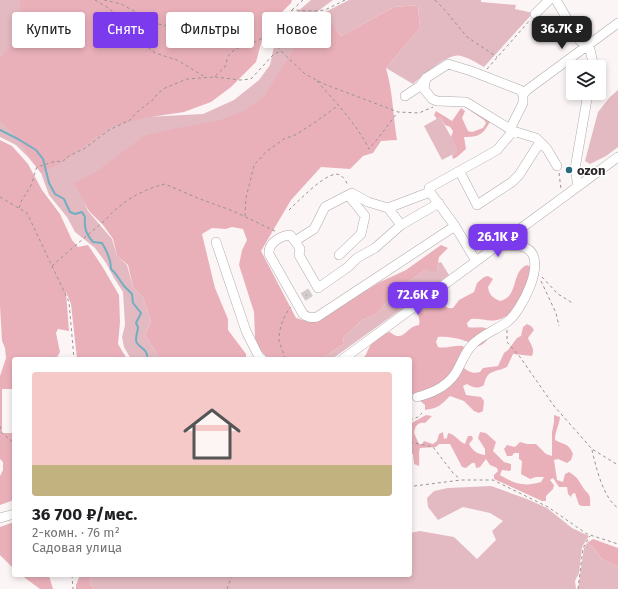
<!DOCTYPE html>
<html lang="ru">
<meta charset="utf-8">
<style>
:root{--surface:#fff;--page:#f2f2f2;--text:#202124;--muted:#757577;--accent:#7c3aed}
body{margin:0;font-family:"Fira Sans",sans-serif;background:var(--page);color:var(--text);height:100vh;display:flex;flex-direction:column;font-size:15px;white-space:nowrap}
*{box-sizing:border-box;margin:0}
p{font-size:13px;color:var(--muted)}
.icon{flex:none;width:22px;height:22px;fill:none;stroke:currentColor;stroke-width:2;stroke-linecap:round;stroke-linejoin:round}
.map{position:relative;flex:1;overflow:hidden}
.side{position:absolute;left:12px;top:357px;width:400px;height:220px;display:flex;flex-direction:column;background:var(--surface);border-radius:4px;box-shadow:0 2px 6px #0003}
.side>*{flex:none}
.top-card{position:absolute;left:12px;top:12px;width:400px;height:36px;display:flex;gap:8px}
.buttons{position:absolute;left:566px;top:60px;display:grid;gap:8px}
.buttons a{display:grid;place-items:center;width:40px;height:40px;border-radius:4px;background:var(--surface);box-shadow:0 2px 6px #0003;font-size:20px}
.price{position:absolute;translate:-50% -34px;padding:0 9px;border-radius:8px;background:var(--accent);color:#fff;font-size:13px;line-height:26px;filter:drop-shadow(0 1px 2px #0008)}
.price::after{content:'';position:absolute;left:50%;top:24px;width:12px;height:9px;margin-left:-6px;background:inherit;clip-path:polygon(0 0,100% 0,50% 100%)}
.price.selected{background:#222;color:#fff}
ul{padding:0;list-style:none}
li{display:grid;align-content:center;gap:8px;height:212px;padding:0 20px}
li span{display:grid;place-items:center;height:124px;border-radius:4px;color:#555}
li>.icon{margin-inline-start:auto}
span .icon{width:72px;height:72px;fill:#fffc;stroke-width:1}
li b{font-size:17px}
.pill{padding:0 14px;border-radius:4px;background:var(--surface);box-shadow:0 2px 6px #0003;font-size:14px;line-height:36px}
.pill.selected{background:var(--accent);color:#fff}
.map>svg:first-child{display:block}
.green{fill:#e3bac1}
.forest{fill:#eab0ba}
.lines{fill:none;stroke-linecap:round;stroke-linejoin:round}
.stream{stroke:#71aec3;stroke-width:2}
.minor-tunnel{stroke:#d2cccd;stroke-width:9;stroke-dasharray:9 4.5;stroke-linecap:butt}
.minor-casing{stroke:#afa8a9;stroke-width:10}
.path{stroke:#989394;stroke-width:1;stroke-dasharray:3 3;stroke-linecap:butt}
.minor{stroke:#fff;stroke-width:9}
.poi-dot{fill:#28697d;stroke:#fff;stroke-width:1.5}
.labels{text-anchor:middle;stroke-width:3;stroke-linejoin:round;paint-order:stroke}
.poi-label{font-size:13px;font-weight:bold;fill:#2a2727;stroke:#fff;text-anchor:start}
</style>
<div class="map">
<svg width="618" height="589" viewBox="0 0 618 589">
<rect width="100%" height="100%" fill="#fcf5f6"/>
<path class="green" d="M0,0H42L127,118L203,114L234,100L259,80L270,65L277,32L285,22L311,0H333L303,22L294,37L297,80L289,100L84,201L88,211L112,239L117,256L127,265L133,287L143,297L151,322L145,335L160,359H131L124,347L122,337L125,325L123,292L114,278L106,263L95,248L75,232L67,217L49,195L41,173L28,157L16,145L0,137Z
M349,0H481V2L516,5L515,9L533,13L484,67C477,63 469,58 461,56C448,52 423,76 413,84L386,68L420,28L418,5L394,7L341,36L325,12Z
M618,90V147L606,156L590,164L585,161L598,112L610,97Z
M440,117L459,151L442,160L424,126Z
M441,262L449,275L332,359H321L344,344L343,338L362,320L377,314L391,296L408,282L427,269L437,271L438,263Z
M491,486L527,499L547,508L572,528L589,536L582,547L579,573L575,581L576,589H94L90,584L91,575H410V533L420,531L454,537L477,559L496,540L492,531L503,521L490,513L463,507L438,520L428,507L427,498L434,491L448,488Z
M587,543L592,546L602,559L618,567V589H578L584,548Z"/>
<path class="forest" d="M18,0H292L291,3L265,29L256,62L231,87L211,102L184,112L144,118L111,127L64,161L41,173L16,137L0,121V58L23,31L20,2Z
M418,5L420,28L386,68C393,92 393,116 397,140L381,141L373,153L363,156L350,169L321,167L291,200L261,251L296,318L309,322L316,321L380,282L406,270L441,245L448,248L439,257L437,271L431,272L427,269L408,282L391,296L377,314L362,320L343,338L344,344L321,359H269L260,350L255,338L254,312L239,265L242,250L247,240L243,229L232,227L226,229L212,228L202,234L215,288L228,319V330L246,354V359H160L145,335L151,322L143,297L133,287L128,265L117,256L113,239L103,225L89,211L74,183L97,171L144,136L177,128L217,121L244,111L264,97L303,33L325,12L341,36L394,7Z
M463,104L491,120C483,134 481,137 464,137L466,149L457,157L453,159L452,155L458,151L451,137L453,131L450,127L445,125L440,117L437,119L434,115L436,111L452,121L461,108L465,111L462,118L468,131L472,132L483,128L486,123L484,120L465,107Z
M0,140L12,146L28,164L42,190L60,214L72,240L78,247L88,245L102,266L119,295L120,322L118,344L127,359H77L71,304L66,292L69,331L58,329L56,333L60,352L56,359H14V389H2V433H14V447L12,446L14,449V500L0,505V476L3,470V462L0,459V376L6,358L5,348L2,341L0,306Z
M527,265L532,267C527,285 518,316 497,320C488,322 480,318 471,319L467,323L468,327C477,329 484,324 491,332C488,341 481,350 470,344C468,343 468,341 465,341C459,338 443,336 438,337L436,342L438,347C446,349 455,345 463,346L465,350L463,367C468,372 474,374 480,372L483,368L498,366L504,353L508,350L517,338L521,336L523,327L527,324L531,326L534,330L528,338C531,345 535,349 532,356L513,354L507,367C495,373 487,369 484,385C478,389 473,388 467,384L463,386L466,395L481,397L484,401L483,411L479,413L474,411L464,401L450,396C441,405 439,408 425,410V405L410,392V359H362C367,355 366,353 369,348C372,341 383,333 390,332C404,344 406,326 419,325C420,320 419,319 418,314C417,306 428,301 434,297L439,298C443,304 445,309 453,308L459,300L474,292L477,283L484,277L488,276L493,279L488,287C489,295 493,298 500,301C519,297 511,271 527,265Z
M426,415L432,416L425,423C417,422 415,427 414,433L419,444H422L424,441L433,444L437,441L439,434L443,432L444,439L447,438L448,433C455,434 458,441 465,444L468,436H472L473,439L469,444C473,451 477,454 485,455V449L478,438L480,432L486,433L496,442L493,451L504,462L511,464V469L510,471L502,470L500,475C515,484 524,487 541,482L544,477H536L530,479L521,474L522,461L519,459V453H514L512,456H507L504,449L507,445L515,447L520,442L527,444H536L546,454L552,456V432L554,422V415L560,417C559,426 555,431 555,440C564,445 569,443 573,454L571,460L567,463L558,459L554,460L557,480L563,482L565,474L569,472C578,478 577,478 582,486C588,496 591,491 590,506H582L579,505L575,493L572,494L571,497L568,494L567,487H559L553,478L550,480L554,485L553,489L546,496V501H542L494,479V475L498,471L497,468L490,465L486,459L480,467L476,468L475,463H472L466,468L462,467L450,444H439L436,447L420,448C418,455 420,459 419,466L414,464L413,454H410V424Z
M14,522V569L0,555V527Z
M593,539L618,548V567L602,559L592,546L587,543Z
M21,575H50L49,576L53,589H40Z
M80,575H91L90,584L94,589H76V585Z"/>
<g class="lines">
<path class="stream" d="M0,130L18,139L36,150L43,159L49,183L55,194L64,199L70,212L75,214L82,212L85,217C84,228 86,234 93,242L102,243C107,251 111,261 111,269L115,273L124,286L132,294L133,303L141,313L136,323L138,327C138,332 134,339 137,343C142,350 146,347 148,359"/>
<path class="minor-tunnel" d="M303,297L311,292"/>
<g class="minor-casing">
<path id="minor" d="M556,0L580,41L589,45L593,63L592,67
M535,14L549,0
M523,95L527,90L618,23
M405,96L420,86L426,78
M510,129L523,103V95L520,90L471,71L448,64L426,78L424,89L432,99L437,101L466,102L510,129L513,131
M460,172L477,205L512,182L519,175L540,142
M578,186L575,169L588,93
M388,208L430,192
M401,225L388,208L368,202L352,193L325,207L314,229L295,241L300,249L299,255L318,288L348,267L357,258L375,248L401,225L439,203
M295,241L290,235C280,236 268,243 269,254L303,314C308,318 311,318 317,317L455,226
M216,242L246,331L259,357L262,359
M339,255L361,234L365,216L349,196
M476,261L455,226L430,192L429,188L497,150L513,131L536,138L547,149L557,166
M343,359L618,157
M417,397C433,393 450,385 458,369C462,361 466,351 472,345C481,335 496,330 507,322C521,312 549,259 526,248C518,243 508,248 500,245
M0,518L14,514"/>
</g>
<path class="path" d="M95,0L110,9L129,32L155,53L177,60L205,77
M104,0L121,4L158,24L187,29L217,42L240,47
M345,0L325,10L314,11L292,10L273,30L271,38L281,51L305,74L324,84L398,112L419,113L433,107
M435,0L444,9L467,37L497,57
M292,10L303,0
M487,69L530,20
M215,77L240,80L251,79L273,55L280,51
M317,81C336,103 356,123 369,149L379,137L397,113
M559,173L561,189
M0,197L27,213L52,266L69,302L74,359
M19,208C22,197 26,195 31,185C34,179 34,173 37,167L56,161L62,162L69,156L85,148L109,130L130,120L137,112L154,99L157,94L165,88L187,79L214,77L225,67L228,56L235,49L248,45L261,39L273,30
M289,210L294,205C302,198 329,169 340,175C344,177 346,182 348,185
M245,216L246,198L254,165L266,152L284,139L295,135L311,125L339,105
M52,266C69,251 86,236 103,222C107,219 110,214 114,211C128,198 147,188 165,184L200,199L233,211L275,231
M542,277L558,294L574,304
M541,281L556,313L559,326
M306,295H307
M507,330V342L520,357L554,406L592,449L618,465
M285,359C284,353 280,346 279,340C279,329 283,316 291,307
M410,420L418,417L422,413
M0,426L1,432L14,443
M410,442L433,447L453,473L460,479
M592,450C596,467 603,498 618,508
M414,486L461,480H493L548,507L587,534L618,544
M72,575L73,589
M227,589L232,575
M578,589L583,548L590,536"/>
<use href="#minor" class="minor"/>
</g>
<circle class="poi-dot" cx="569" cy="170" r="4"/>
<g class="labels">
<g class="poi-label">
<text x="577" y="175">ozon</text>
</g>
</g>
</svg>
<div class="buttons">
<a><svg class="icon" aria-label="layers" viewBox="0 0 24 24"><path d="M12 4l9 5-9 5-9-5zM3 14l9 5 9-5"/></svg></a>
</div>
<b class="price selected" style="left:562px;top:50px">36.7K ₽</b>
<b class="price" style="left:498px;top:258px">26.1K ₽</b>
<b class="price" style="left:418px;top:316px">72.6K ₽</b>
<div class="top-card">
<a class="pill">Купить</a>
<a class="pill selected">Снять</a>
<a class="pill">Фильтры</a>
<a class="pill">Новое</a>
</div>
<section class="side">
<ul>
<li><span style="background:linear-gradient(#f6c9c9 75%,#c2b280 0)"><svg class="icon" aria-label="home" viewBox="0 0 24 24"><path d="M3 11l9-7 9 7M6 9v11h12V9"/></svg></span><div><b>36 700 ₽/мес.</b><p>2-комн. · 76 m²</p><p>Садовая улица</p></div></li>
</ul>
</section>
</div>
